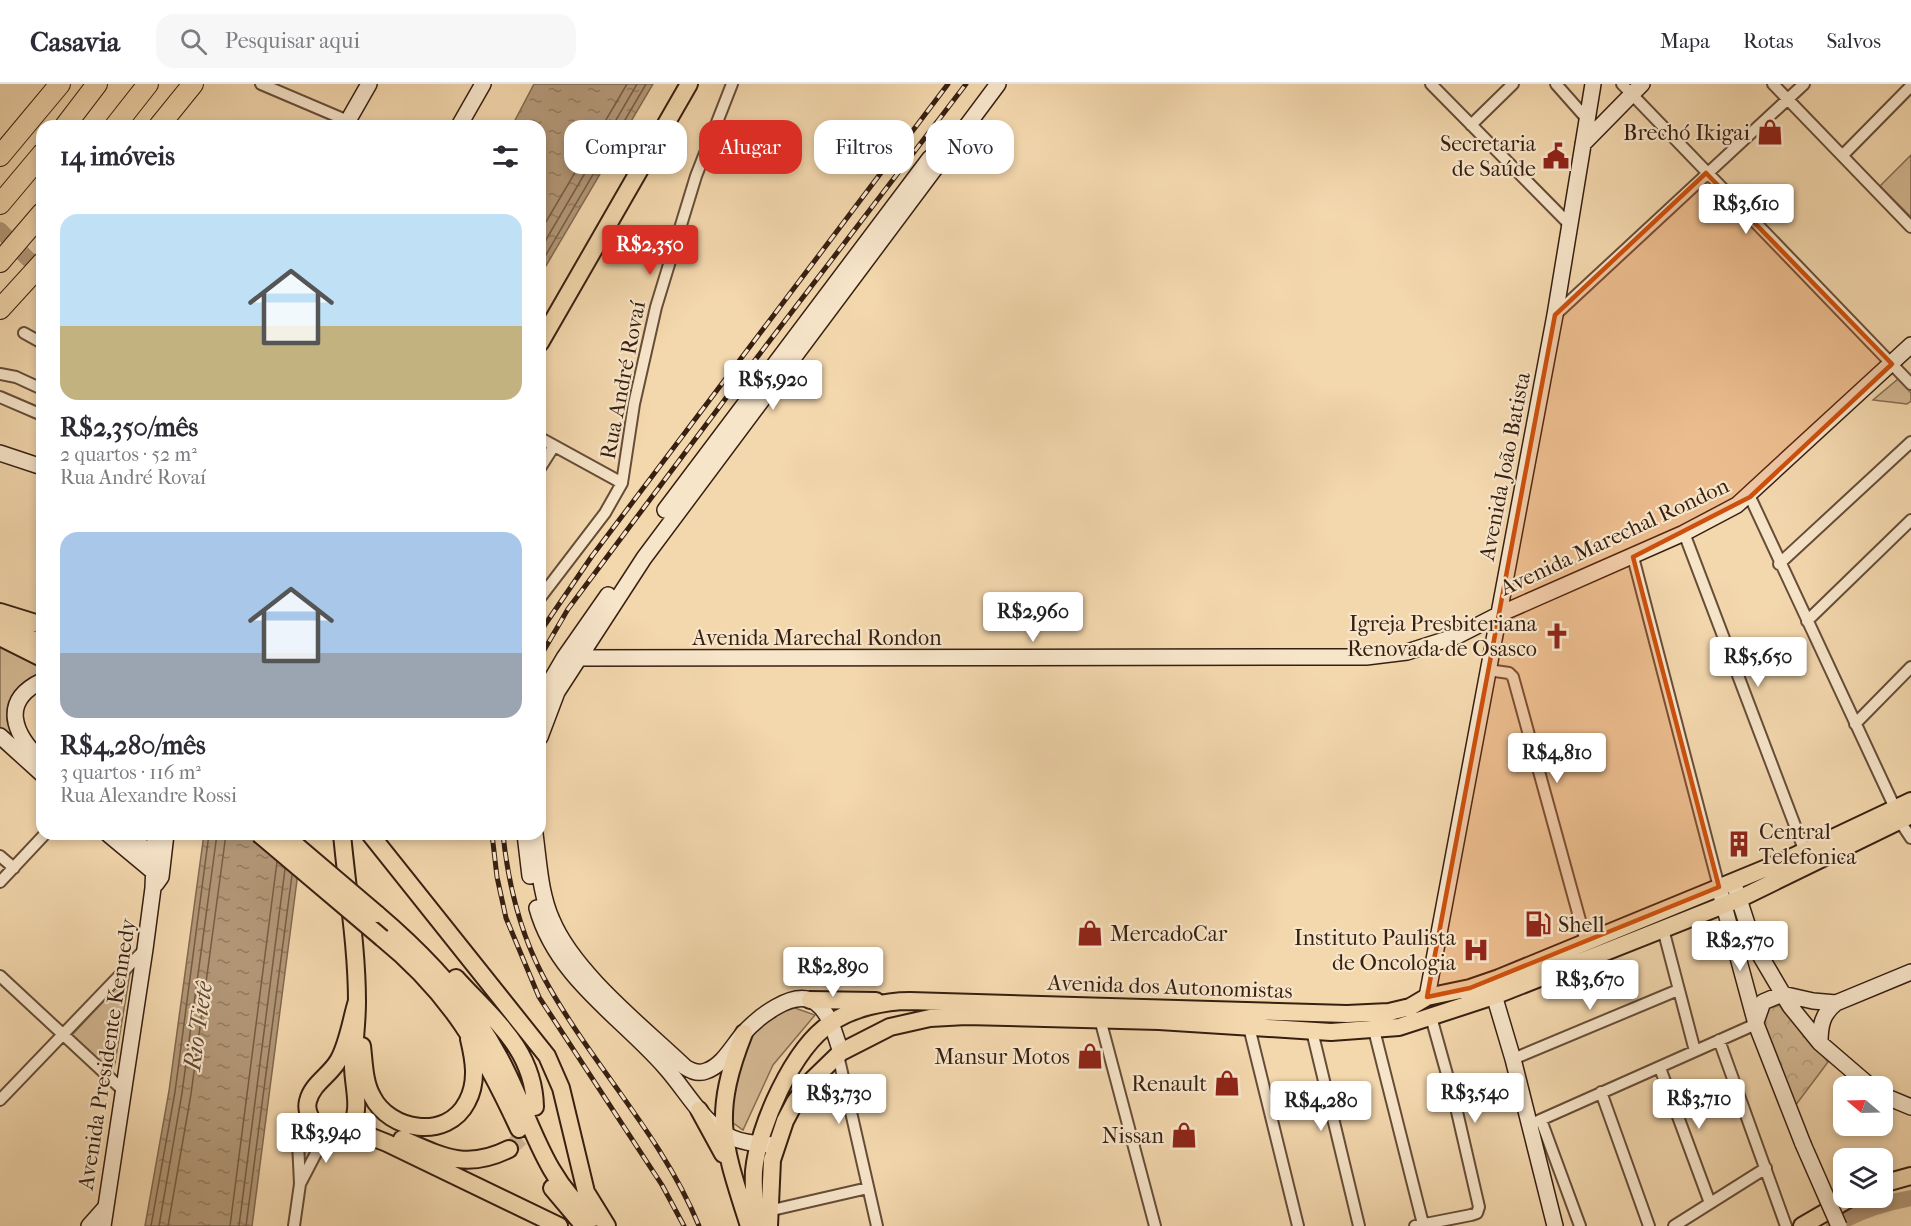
<!DOCTYPE html>
<html lang="pt">
<meta charset="utf-8">
<style>
:root{--surface:#fff;--page:#f7f7f7;--text:#2b2b33;--muted:#7c7c81;--line:#e1e1e2;--accent:#d93025}
body{margin:0;font-family:"IM FELL French Canon",serif;background:var(--page);color:var(--text);height:100vh;display:flex;flex-direction:column;font-size:22px;white-space:nowrap}
*{box-sizing:border-box;margin:0}
p{font-size:20px;color:var(--muted)}
.icon{flex:none;width:33px;height:33px;fill:none;stroke:currentColor;stroke-width:2;stroke-linecap:round;stroke-linejoin:round}
.map{position:relative;flex:1;overflow:hidden}
.details{position:absolute;left:36px;top:36px;width:510px;height:720px;display:flex;flex-direction:column;background:var(--surface);border-radius:18px;box-shadow:0 3px 9px #0003}
.details>*{flex:none}
.guide{position:absolute;left:564px;top:36px;width:570px;height:54px;display:flex;gap:12px}
.needle{width:39px;rotate:289deg}
.controls{position:absolute;left:1833px;top:992px;display:grid;gap:12px}
.controls a{display:grid;place-items:center;width:60px;height:60px;border-radius:12px;background:var(--surface);box-shadow:0 3px 9px #0003;font-size:30px}
.price{position:absolute;translate:-50% -51px;padding:0 14px;border-radius:6px;background:#fff;color:#222;font-size:20px;line-height:39px;filter:drop-shadow(0 2px 3px #0008)}
.price::after{content:'';position:absolute;left:50%;top:36px;width:18px;height:14px;margin-left:-9px;background:inherit;clip-path:polygon(0 0,100% 0,50% 100%)}
.price.active{background:var(--accent);color:#fff}
ul{padding:0;list-style:none}
li{display:grid;align-content:center;gap:12px;height:318px;padding:0 24px}
li span{display:grid;place-items:center;height:186px;border-radius:18px;color:#555}
li>.icon{margin-inline-start:auto}
span .icon{width:108px;height:108px;fill:#fffc;stroke-width:1}
li b{font-size:26px}
h2{display:flex;justify-content:space-between;align-items:center;height:72px;padding:0 24px;font-size:26px}
.tag{padding:0 21px;border-radius:18px;background:var(--surface);box-shadow:0 3px 9px #0003;font-size:21px;line-height:54px}
.tag.active{background:var(--accent);color:#fff}
header{display:flex;align-items:center;gap:36px;box-sizing:border-box;height:84px;padding:0 30px;background:var(--surface);border-bottom:2px solid var(--line)}
header strong{font-size:28px}
nav{display:flex;gap:33px;margin-inline-start:auto;font-size:21px}
.search{width:420px;height:54px;background:var(--page);display:flex;align-items:center;gap:15px;box-sizing:border-box;padding:0 21px;border-radius:18px;color:var(--muted);font-size:22px}
.map>svg:first-child{display:block}
.green{fill:#d3b892;stroke:#856c52;stroke-width:1.5}
.forest{fill:url(#forest-crowns);stroke:#856c52;stroke-width:1.5}
.water{fill:url(#water-ripples);stroke:#81684f;stroke-width:1.5}
.lines{fill:none;stroke-linecap:round;stroke-linejoin:round}
.shore{stroke:#755c44;stroke-width:1.5}
.river{stroke:#b39878;stroke-width:16}
.primary-tunnel{stroke:#cdb28e;stroke-width:16;stroke-dasharray:16 8;stroke-linecap:butt}
.street-casing{stroke:#664d38;stroke-width:14}
.secondary-casing{stroke:#371f11;stroke-width:18}
.primary-casing{stroke:#371f11;stroke-width:20}
.highway-casing{stroke:#371f11;stroke-width:22}
.street{stroke:#f7e5ca;stroke-width:10}
.secondary{stroke:#f7e5ca;stroke-width:15}
.primary{stroke:#f3d7ad;stroke-width:16}
.highway{stroke:#f3d7ad;stroke-width:20}
.rail-casing{stroke:#371f11;stroke-width:5}
.rail{stroke:#f7e5ca;stroke-width:3;stroke-dasharray:9;stroke-linecap:butt}
.secondary-bridge-casing{stroke:#371f11;stroke-width:18;stroke-linecap:butt}
.primary-bridge-casing{stroke:#371f11;stroke-width:20;stroke-linecap:butt}
.secondary-bridge{stroke:#f7e5ca;stroke-width:15}
.primary-bridge{stroke:#f3d7ad;stroke-width:16}
.marked{fill:#cd500d;fill-opacity:0.2;stroke:#cd500d;stroke-width:4.5;stroke-linejoin:round}
.labels{text-anchor:middle;stroke-width:4.5;stroke-linejoin:round;paint-order:stroke}
.poi-label{font-size:22px;fill:#371f11;stroke:#f7e5ca;text-anchor:end}
.street-label{font-size:22px;fill:#371f11;stroke:#f7e5ca}
.water-label{font-size:24px;font-style:italic;fill:#624935;stroke:#f7e5ca}
</style>
<header>
<strong>Casavia</strong>
<div class="search"><svg class="icon" aria-label="search" viewBox="0 0 24 24"><circle cx="10" cy="10" r="6"/><path d="M15 15l6 6"/></svg>Pesquisar aqui</div>
<nav><a>Mapa</a><a>Rotas</a><a>Salvos</a></nav>
</header>
<div class="map">
<svg width="1911" height="1142" viewBox="0 0 1911 1142">
<defs>
<pattern id="forest-crowns" width="20" height="18" patternUnits="userSpaceOnUse" patternTransform="scale(1.5)"><rect width="20" height="18" fill="#d3b892"/><path d="M2 6a3 3 0 1 1 6 0M12 15a3 3 0 1 1 6 0" fill="none" stroke="#b69e7d"/></pattern>
<pattern id="water-ripples" width="26" height="14" patternUnits="userSpaceOnUse" patternTransform="scale(1.5)"><rect width="26" height="14" fill="#b39878"/><path d="M2 4q2-2 4 0t4 0M15 11q2-2 4 0t4 0" fill="none" stroke="#927b61"/></pattern>
</defs>
<rect width="100%" height="100%" fill="#f3d7ad"/>
<filter id="stains"><feTurbulence type="fractalNoise" baseFrequency=".00333" numOctaves="4"/><feColorMatrix values="0 0 0 0 .2 0 0 0 0 .09 0 0 0 0 .02 0 0 0 .5 -.17"/></filter>
<radialGradient id="worn" r=".72"><stop offset=".6" stop-color="#630" stop-opacity="0"/><stop offset="1" stop-color="#630" stop-opacity=".3"/></radialGradient>
<path class="green" d="M1911,71V133L1880,102Z
M1898,295L1911,309V317L1907,320L1873,316Z
M0,563L42,584V589C20,596 5,613 7,637C8,643 13,649 12,654L0,644Z
M130,889L115,979L113,986L110,987L71,952Z
M795,924L815,931L773,981L743,1046L729,1036C737,986 736,939 795,924Z"/>
<path class="forest" d="M1782,920L1828,978L1795,1022L1760,938L1767,925Z"/>
<path class="water" d="M534,0H653L540,192V42H512Z
M204,750H303L252,1142H145L169,1007Z"/>
<g class="lines">
<path class="shore" d="M540,148L627,0
M540,166L637,0
M540,181L646,0
M151,1142L175,1008L209,750
M159,1142L182,1009L217,750
M168,1142L191,1010L226,750
M230,1142L277,778
M239,1142L285,785
M246,1142L292,791"/>
<path class="river" d="M0,146L28,175L42,184
M1834,1142C1858,1127 1884,1119 1911,1114"/>
<path class="primary-tunnel" d="M509,1065L521,1054L533,1032"/>
<g class="street-casing">
<path id="street" d="M261,0L348,37
M1431,0L1571,142
M1556,0L1587,35
M1622,0L1911,300
M1773,0L1911,143
M1471,41L1513,0
M1843,71L1911,2
M1555,231L1804,0
M24,249L42,259
M0,290L16,293L42,305
M0,313L42,331
M540,354L622,399
M540,384L554,362
M1750,413L1895,724
M1684,449L1805,768
M1633,473L1719,803
M1779,480L1911,358
M540,514L605,429L622,399L634,320L656,223L696,92L732,0
M1807,537L1911,436
M1488,586L1509,589L1513,593L1586,858
M1855,640L1911,583
M1899,736L1911,754
M0,772L14,784
M0,798L45,750
M1663,845L1695,967
M0,892L124,1007
M1100,935L1155,1142
M1249,943L1298,1142
M1374,946L1423,1140
M1312,947L1359,1142
M1719,956L1786,1142
M838,971L877,1142
M1513,975L1678,906
M1660,984L1710,1119
M1601,1008L1649,1142
M0,1016L145,865
M1541,1036L1580,1142
M1529,1041L1756,940
M300,1100L327,1048
M768,1127L868,1104
M294,1142L300,1100L298,1058L307,1023
M1415,1142L1471,1131L1477,1129L1479,1123L1455,1019L1431,933
M1674,1142L1766,1084"/>
</g>
<g class="secondary-casing">
<path id="secondary" d="M345,42L369,0
M459,42L483,0
M1583,60L1642,0
M0,369L42,383
M665,426L930,74
M564,574L1366,573L1407,568L1457,552L1500,530L1684,449L1737,421L1911,261
M42,597C0,617 13,650 42,677
M540,615L564,574L608,511
M0,652L42,690
M540,653L557,608L644,474L998,0
M108,750L156,790
M125,750L158,774
M525,750L530,792
M535,750C539,779 540,809 552,836C574,889 643,943 685,983C691,987 699,990 706,987C722,982 732,963 742,951C756,935 794,903 816,919C831,930 835,952 841,968
M156,800L161,793L166,750
M1719,803L1756,940L1803,1060
M1736,806L1754,861L1790,922L1820,959L1870,1002
M537,824C556,893 620,932 665,983C684,1004 698,1031 722,1048C737,1059 757,1060 775,1061
M1491,901L1513,975L1555,1142
M1782,910L1813,917L1836,919L1911,888
M1427,913L1555,231L1593,0
M1756,938L1763,918L1782,910
M1820,959C1820,942 1822,930 1836,919
M1882,1011L1911,1023
M89,1142L105,1124
M103,1142L145,865L153,804L155,750"/>
</g>
<g class="primary-casing">
<path id="primary" d="M540,259L689,0
M0,528L42,541
M0,540L42,560
M0,553L42,574
M342,750C347,805 357,862 357,918C357,939 354,960 353,982C353,1000 361,1024 352,1040C339,1063 302,1040 308,1017C312,1000 329,992 338,977C348,960 351,936 357,917
M370,750L547,972L561,1004L586,1108L607,1142
M377,830C424,870 470,918 499,973C529,1027 541,1094 593,1134
M382,854C450,909 483,967 519,1045
M456,894C492,934 534,965 535,1023
M810,916L876,917
M744,949C711,1032 723,1060 749,1142
M362,962C364,978 364,998 372,1012C389,1047 447,1057 467,1018C478,998 474,976 469,955
M699,1026L723,1070
M349,1044L387,1059L559,1142
M402,1055C443,1073 467,1086 509,1065
M1882,1100L1911,1092
M552,1104L584,1142
M756,1142C755,1124 753,1105 754,1087C758,1043 793,964 831,939C852,924 885,917 910,917L1347,930L1389,928L1410,923L1427,913L1470,904L1499,894L1786,776L1911,717
M769,1142L772,1076L785,1037L795,1018L809,999L841,968L890,943L930,934L966,932L1159,937L1331,948L1399,943L1494,912L1739,815L1911,731
M1802,1142L1852,1113"/>
</g>
<g class="highway-casing">
<path id="highway" d="M65,42L97,0
M115,42L148,0
M159,42L193,0
M0,72L60,0
M0,120L42,70
M0,178L42,129
M0,225L42,179"/>
</g>
<use href="#street" class="street"/>
<use href="#secondary" class="secondary"/>
<use href="#primary" class="primary"/>
<use href="#highway" class="highway"/>
<g class="rail-casing">
<path id="rail" d="M540,548L592,472L948,0
M540,573L568,525L723,318L966,0
M492,750L497,793L506,834L539,913L662,1101L684,1142
M503,750C508,799 521,851 544,894C591,980 662,1051 699,1142"/>
</g>
<use href="#rail" class="rail"/>
<g class="secondary-bridge-casing">
<path id="secondary-bridge" d="M1803,1060L1839,1142"/>
</g>
<g class="primary-bridge-casing">
<path id="primary-bridge" d="M259,750L382,854
M283,750L377,830"/>
</g>
<use href="#secondary-bridge" class="secondary-bridge"/>
<use href="#primary-bridge" class="primary-bridge"/>
</g>
<path class="marked" d="M1706,89L1892,280L1750,413L1633,473L1719,803L1470,904L1427,913L1555,231Z"/>
<defs>
<g id="shop-bare" transform="scale(2.07)"><path d="M-5-2.5h2.3a2.7 3.5 0 0 1 5.4 0H5L5.5 6h-11ZM-1.5-2.5h3a1.5 2.3 0 0 0-3 0Z" fill="#8f2418" stroke="#f7e5ca" stroke-width="2.5" paint-order="stroke"/></g>
<g id="civic-bare" transform="scale(2.07)"><path d="M-.6-6.5H3V-4.5H.6V-3L4-1V1h2V6H-6V1h2V-1L-.6-3ZM-1.2 2.5V6h2.4V2.5Z" fill="#8f2418" stroke="#f7e5ca" stroke-width="2.5" paint-order="stroke"/></g>
<g id="church-bare" transform="scale(2.07)"><path d="M-1.2-6h2.4v3.5h3.3v2.4h-3.3V6h-2.4V-.1h-3.3v-2.4h3.3Z" fill="#8f2418" stroke="#f7e5ca" stroke-width="2.5" paint-order="stroke"/></g>
<g id="building-bare" transform="scale(2.07)"><path d="M-4-6H4V6H1V3H-1V6H-4ZM-2.5-4.3h1.7v1.8h-1.7ZM.8-4.3h1.7v1.8H.8ZM-2.5-1h1.7V.8h-1.7ZM.8-1h1.7V.8H.8Z" fill="#8f2418" stroke="#f7e5ca" stroke-width="2.5" paint-order="stroke"/></g>
<g id="fuel-bare" transform="scale(2.07)"><path d="M-5.5-6h7V0h2V4h1.3V-2.5L3-4.5l.8-.8L6-3V5H2.5V1h-1V6h-7ZM-4.2-4.7v3.2H.2V-4.7Z" fill="#8f2418" stroke="#f7e5ca" stroke-width="2.5" paint-order="stroke"/></g>
<g id="hospital-bare" transform="scale(2.07)"><path d="M-5-5h3v3.5h4V-5h3V5h-3V1.5h-4V5h-3Z" fill="#8f2418" stroke="#f7e5ca" stroke-width="2.5" paint-order="stroke"/></g>
</defs>
<g fill-rule="evenodd">
<use href="#shop-bare" x="1770" y="48"/>
<use href="#civic-bare" x="1556" y="72"/>
<use href="#church-bare" x="1557" y="552"/>
<use href="#building-bare" x="1739" y="760"/>
<use href="#fuel-bare" x="1538" y="840"/>
<use href="#shop-bare" x="1090" y="849"/>
<use href="#hospital-bare" x="1476" y="866"/>
<use href="#shop-bare" x="1090" y="972"/>
<use href="#shop-bare" x="1227" y="999"/>
<use href="#shop-bare" x="1184" y="1051"/>
</g>
<g class="labels">
<g class="poi-label">
<text x="1750" y="56">Brechó Ikigai</text>
<text x="1536" y="67">Secretaria<tspan x="1536" dy="25">de Saúde</tspan></text>
<text x="1537" y="547">Igreja Presbiteriana<tspan x="1537" dy="25">Renovada de Osasco</tspan></text>
<text x="1759" y="755" text-anchor="start">Central<tspan x="1759" dy="25">Telefonica</tspan></text>
<text x="1558" y="848" text-anchor="start">Shell</text>
<text x="1110" y="857" text-anchor="start">MercadoCar</text>
<text x="1456" y="861">Instituto Paulista<tspan x="1456" dy="25">de Oncologia</tspan></text>
<text x="1070" y="980">Mansur Motos</text>
<text x="1207" y="1007">Renault</text>
<text x="1164" y="1059">Nissan</text>
</g>
<g class="street-label">
<text transform="translate(622 296) rotate(-79)" y="8">Rua André Rovaí</text>
<text transform="translate(1504 382) rotate(-79)" y="8">Avenida João Batista</text>
<text transform="translate(1614 452) rotate(-25)" y="8">Avenida Marechal Rondon</text>
<text x="817" y="561">Avenida Marechal Rondon</text>
<text transform="translate(1170 902) rotate(2)" y="8">Avenida dos Autonomistas</text>
<text transform="translate(106 970) rotate(-81)" y="8">Avenida Presidente Kennedy</text>
</g>
<g class="water-label">
<text transform="translate(198 942) rotate(-82)" y="8">Rio Tietê</text>
</g>
</g>
<rect width="100%" height="100%" filter="url(#stains)"/>
<rect width="100%" height="100%" fill="url(#worn)"/>
</svg>
<div class="controls">
<a><svg class="needle" viewBox="-14 -14 28 28"><path d="M0-13l5 13h-10z" fill="#e53935"/><path d="M0 13l5-13h-10z" fill="#7c7c81"/></svg></a>
<a><svg class="icon" aria-label="layers" viewBox="0 0 24 24"><path d="M12 4l9 5-9 5-9-5zM3 14l9 5 9-5"/></svg></a>
</div>
<b class="price" style="left:1746px;top:151px">R$3,610</b>
<b class="price active" style="left:650px;top:192px">R$2,350</b>
<b class="price" style="left:773px;top:327px">R$5,920</b>
<b class="price" style="left:1033px;top:559px">R$2,960</b>
<b class="price" style="left:1758px;top:604px">R$5,650</b>
<b class="price" style="left:1557px;top:700px">R$4,810</b>
<b class="price" style="left:1740px;top:888px">R$2,570</b>
<b class="price" style="left:833px;top:914px">R$2,890</b>
<b class="price" style="left:1590px;top:927px">R$3,670</b>
<b class="price" style="left:1475px;top:1040px">R$3,540</b>
<b class="price" style="left:839px;top:1041px">R$3,730</b>
<b class="price" style="left:1699px;top:1046px">R$3,710</b>
<b class="price" style="left:1321px;top:1048px">R$4,280</b>
<b class="price" style="left:326px;top:1080px">R$3,940</b>
<div class="guide">
<a class="tag">Comprar</a>
<a class="tag active">Alugar</a>
<a class="tag">Filtros</a>
<a class="tag">Novo</a>
</div>
<section class="details">
<h2>14 imóveis<svg class="icon" aria-label="filters" viewBox="0 0 24 24"><path d="M4 7h16M4 17h16"/><circle cx="9" cy="7" r="2"/><circle cx="15" cy="17" r="2"/></svg></h2>
<ul>
<li><span style="background:linear-gradient(#bfe0f5 60%,#c2b280 0)"><svg class="icon" aria-label="home" viewBox="0 0 24 24"><path d="M3 11l9-7 9 7M6 9v11h12V9"/></svg></span><div><b>R$2,350/mês</b><p>2 quartos · 52 m²</p><p>Rua André Rovaí</p></div></li>
<li><span style="background:linear-gradient(#a9c7e8 65%,#9aa5b1 0)"><svg class="icon" aria-label="home" viewBox="0 0 24 24"><path d="M3 11l9-7 9 7M6 9v11h12V9"/></svg></span><div><b>R$4,280/mês</b><p>3 quartos · 116 m²</p><p>Rua Alexandre Rossi</p></div></li>
</ul>
</section>
</div>
